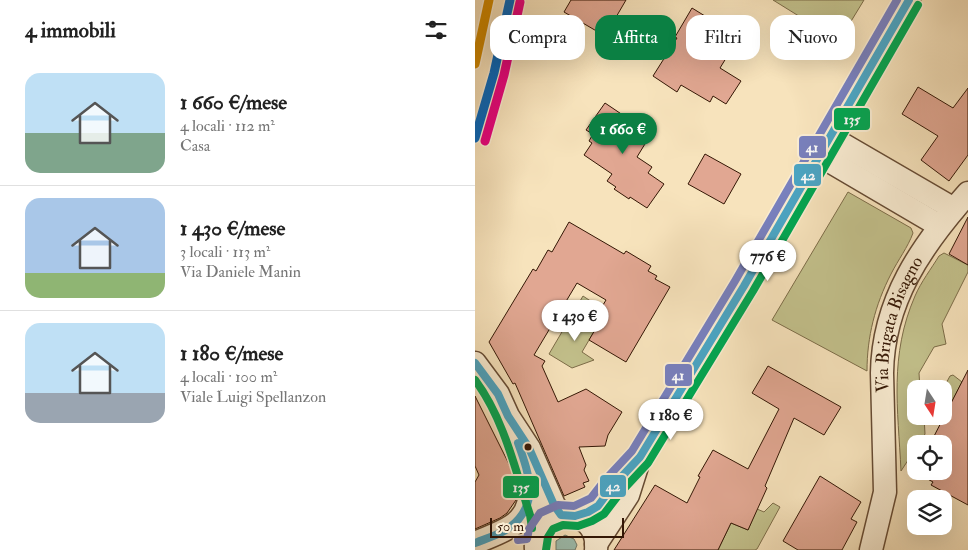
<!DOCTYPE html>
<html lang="it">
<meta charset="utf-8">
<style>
:root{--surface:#fff;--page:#f6f6f6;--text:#222;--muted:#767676;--line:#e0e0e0;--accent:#0b8043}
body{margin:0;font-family:"IM FELL Double Pica",serif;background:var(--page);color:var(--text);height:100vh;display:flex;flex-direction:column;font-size:19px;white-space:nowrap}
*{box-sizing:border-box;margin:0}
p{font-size:16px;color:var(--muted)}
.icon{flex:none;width:28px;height:28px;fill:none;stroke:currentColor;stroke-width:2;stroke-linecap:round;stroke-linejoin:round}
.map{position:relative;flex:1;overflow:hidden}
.drawer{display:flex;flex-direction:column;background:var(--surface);width:475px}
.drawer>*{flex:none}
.guide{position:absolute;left:15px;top:15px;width:402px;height:45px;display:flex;gap:10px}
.needle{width:32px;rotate:168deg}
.controls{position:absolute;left:432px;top:380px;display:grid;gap:10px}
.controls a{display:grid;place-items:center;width:45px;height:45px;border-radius:10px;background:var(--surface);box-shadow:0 5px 20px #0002;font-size:25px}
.scale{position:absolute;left:15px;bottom:12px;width:134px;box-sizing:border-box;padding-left:5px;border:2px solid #341705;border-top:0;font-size:14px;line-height:18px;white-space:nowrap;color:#341705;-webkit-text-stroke:4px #faedd3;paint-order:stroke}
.price{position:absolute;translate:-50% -42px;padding:0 11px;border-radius:18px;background:#fff;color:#222;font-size:16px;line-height:32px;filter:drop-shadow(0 1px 2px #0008)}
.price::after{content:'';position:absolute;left:50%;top:30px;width:15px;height:11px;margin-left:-8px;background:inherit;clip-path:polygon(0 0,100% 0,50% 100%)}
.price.selected{background:var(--accent);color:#fff}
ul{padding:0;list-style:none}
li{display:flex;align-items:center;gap:15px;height:125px;padding:0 25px}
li+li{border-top:1px solid var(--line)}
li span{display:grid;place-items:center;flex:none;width:140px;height:100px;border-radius:15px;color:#555}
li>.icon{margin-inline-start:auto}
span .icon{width:60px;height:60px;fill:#fffc;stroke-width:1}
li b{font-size:21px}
h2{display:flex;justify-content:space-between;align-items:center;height:60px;padding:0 25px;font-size:21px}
.tag{padding:0 18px;border-radius:15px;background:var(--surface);box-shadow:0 5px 20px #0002;font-size:18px;line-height:45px}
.tag.selected{background:var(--accent);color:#fff}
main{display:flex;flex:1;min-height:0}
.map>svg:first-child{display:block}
.green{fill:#c3c18c;stroke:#7c6c48}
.water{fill:#9dbeaf;stroke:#737b6b}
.building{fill:#e1a792;stroke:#341705}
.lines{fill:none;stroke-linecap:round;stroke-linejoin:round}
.minor-casing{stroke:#654a33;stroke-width:25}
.minor{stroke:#faedd3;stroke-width:22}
.bus-1-casing{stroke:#faedd3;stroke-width:11}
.bus-2-casing{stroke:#faedd3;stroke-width:11}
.bus-3-casing{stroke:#faedd3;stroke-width:11}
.bus-1{stroke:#4aa5c4;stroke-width:8}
.bus-2{stroke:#00a651;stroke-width:8}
.bus-3{stroke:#7880be;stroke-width:8}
.rail-1-casing{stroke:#faedd3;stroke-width:12}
.rail-2-casing{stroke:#faedd3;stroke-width:12}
.rail-3-casing{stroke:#faedd3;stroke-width:12}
.rail-1{stroke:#0065bd;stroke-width:9}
.rail-2{stroke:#e5007d;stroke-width:9}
.rail-3{stroke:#d08901;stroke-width:9}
.bus-dot{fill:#341705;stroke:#faedd3;stroke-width:2}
.labels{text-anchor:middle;stroke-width:5;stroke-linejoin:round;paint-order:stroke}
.street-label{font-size:18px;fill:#341705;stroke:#faedd3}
.line-badge{stroke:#faedd3;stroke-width:2}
.badge-label{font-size:14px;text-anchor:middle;font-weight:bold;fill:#fff}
</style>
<main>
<section class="drawer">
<h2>4 immobili<svg class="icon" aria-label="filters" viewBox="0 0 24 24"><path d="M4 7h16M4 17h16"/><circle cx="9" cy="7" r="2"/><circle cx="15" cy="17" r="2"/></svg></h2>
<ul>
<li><span style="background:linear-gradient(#bfe0f5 60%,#7fa58c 0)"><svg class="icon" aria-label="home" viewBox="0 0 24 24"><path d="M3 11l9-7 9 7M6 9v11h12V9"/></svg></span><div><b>1 660 €/mese</b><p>4 locali · 112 m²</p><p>Casa</p></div></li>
<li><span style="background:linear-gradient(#a9c7e8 75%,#8fb573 0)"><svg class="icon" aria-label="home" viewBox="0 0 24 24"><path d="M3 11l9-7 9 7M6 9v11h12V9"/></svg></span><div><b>1 430 €/mese</b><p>3 locali · 113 m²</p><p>Via Daniele Manin</p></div></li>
<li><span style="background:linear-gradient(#bfe0f5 70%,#9aa5b1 0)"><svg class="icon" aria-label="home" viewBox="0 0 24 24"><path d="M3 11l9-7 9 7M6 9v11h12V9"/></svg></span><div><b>1 180 €/mese</b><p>4 locali · 100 m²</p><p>Viale Luigi Spellanzon</p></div></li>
</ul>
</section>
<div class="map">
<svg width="493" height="550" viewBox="0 0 493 550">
<rect width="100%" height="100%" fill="#f7e3bc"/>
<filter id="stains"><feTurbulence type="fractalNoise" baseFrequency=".004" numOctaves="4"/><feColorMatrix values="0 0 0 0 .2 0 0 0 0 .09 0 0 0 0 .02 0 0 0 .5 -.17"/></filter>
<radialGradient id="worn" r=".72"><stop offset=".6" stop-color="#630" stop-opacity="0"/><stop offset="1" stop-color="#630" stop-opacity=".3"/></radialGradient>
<path class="green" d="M298,0H389L364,41Z
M373,192L436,228L438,233C433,247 423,260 416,274C400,305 392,337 392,371L297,320Z
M469,253L493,265V272L467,324L471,344L459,347L444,373L445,389H441V416H449L450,434L444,444H441V448L426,471C423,408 414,356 440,296C446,282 456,269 464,256Z
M108,296L126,308L122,315L127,318L107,352L119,360L97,368L74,354Z
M478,375L487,382L466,423L465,416H469L468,389L475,376Z
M298,503L305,507L282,549L280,550H243L256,523L273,530L282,509L289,512Z"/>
<path class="water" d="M90,535L99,539L102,545L100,550H81V541Z"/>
<path class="building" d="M96,0H151L130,36L89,12Z
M217,8L264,37L245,68L266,81L251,104L238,96L235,102L206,85L202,92L178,76L202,38L200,37Z
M443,87L478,108L493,88V155L474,181L446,160L463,136L427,114Z
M130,103L176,134L162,157L177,167L173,173L189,184L172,208L155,197L154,199L139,189L141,187L132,181L137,174L109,155L117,143L114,141L118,134L111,130Z
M230,154L266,174L249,204L213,184Z
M493,217V265L474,254Z
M94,222L149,254L151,251L176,266L173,271L182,276L180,279L195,287L151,362L114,340L127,318L122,315L131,300L102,283L59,355L70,361L67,366L83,402L111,389L147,412L133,435L130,446L104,447L111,465L109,470L114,481L108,483L110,487L89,496L40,383L38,384L14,342L58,269L61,271L73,250L77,252Z
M293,366L366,407L349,435L319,418L290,486L292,488L273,530L256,523L243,550H139L180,485L212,503L225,477L223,476L238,450L273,469L304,409L277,393Z
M493,370V505L456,485L458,482L438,471H469V444H455Z
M0,396L41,478L42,484L41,500L32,513L25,518L0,529V482L4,475L0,466Z
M345,476L386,502L376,519L382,522L367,550H323L308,541Z"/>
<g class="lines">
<g class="minor-casing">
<g id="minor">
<path d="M355,137L479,209"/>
<path d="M344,155L465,226"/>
<path d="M0,363L23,394L33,416L54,448L79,505L86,515"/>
<path d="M54,479L65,513L67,526"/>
<path d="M100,516C121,511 123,503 136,487C144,478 153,470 161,461"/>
<path d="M0,543C19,534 47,528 53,504C55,498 55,491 55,484"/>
<path d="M121,544L153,495L165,457L269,286L434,0"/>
<path d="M61,550C57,503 126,504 121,550"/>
<path id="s1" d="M396,550L410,492L407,373C408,301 446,246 493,193"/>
</g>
</g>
<use href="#minor" class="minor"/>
<g class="bus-1-casing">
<path id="bus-1" d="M0,363L23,394L33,416L54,448L79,505L86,515L100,516L113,512L123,506L137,487L165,457L269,286L434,0
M0,543C10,539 20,536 29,531C66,509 55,476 43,443"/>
</g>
<g class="bus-2-casing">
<path id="bus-2" d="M0,380C29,419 40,469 55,515L57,528
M71,550L73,537L78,529L88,525L103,526L117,521L129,514L145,493L173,463L278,291L443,5"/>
</g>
<g class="bus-3-casing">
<path id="bus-3" d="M43,540L52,539L54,529L65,513L83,505L99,506L116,498L130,480L157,451L260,281L422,0"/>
</g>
<use href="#bus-1" class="bus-1"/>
<use href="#bus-2" class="bus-2"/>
<use href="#bus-3" class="bus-3"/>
<g class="rail-1-casing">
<path id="rail-1" d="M0,138L19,73L35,0"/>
</g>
<g class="rail-2-casing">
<path id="rail-2" d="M10,141L29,75L45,2"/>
</g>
<g class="rail-3-casing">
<path id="rail-3" d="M0,64L14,0"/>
</g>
<use href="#rail-1" class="rail-1"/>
<use href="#rail-2" class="rail-2"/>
<use href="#rail-3" class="rail-3"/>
</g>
<circle class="bus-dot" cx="53" cy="447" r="4.5"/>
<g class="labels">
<g class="street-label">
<text dy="6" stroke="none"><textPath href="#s1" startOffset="230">Via Brigata Bisagno</textPath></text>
</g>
</g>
<g class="line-badge">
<rect x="358" y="107" width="38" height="24" rx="5" fill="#00a651"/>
<rect x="323" y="135" width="29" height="24" rx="5" fill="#7880be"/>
<rect x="318" y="163" width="29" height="24" rx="5" fill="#4aa5c4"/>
<rect x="189" y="363" width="29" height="24" rx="5" fill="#7880be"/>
<rect x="124" y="474" width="28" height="24" rx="5" fill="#4aa5c4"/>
<rect x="27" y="475" width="38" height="24" rx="5" fill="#00a651"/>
</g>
<g class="badge-label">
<text x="377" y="124">135</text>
<text x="337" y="152">41</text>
<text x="333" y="180">42</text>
<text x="203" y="380">41</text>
<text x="138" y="491">42</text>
<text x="46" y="492">135</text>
</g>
<rect width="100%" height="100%" filter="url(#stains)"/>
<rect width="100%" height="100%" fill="url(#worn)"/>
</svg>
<div class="controls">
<a><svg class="needle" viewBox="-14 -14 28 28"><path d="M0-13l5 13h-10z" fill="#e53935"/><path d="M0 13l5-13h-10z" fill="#767676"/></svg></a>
<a><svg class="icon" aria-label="locate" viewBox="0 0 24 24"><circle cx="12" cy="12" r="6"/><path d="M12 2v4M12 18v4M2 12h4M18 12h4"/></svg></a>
<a><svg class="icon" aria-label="layers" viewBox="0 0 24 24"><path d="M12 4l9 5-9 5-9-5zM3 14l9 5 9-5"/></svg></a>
</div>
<div class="scale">50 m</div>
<b class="price selected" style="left:148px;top:155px">1 660 €</b>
<b class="price" style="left:293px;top:282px">776 €</b>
<b class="price" style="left:100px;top:342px">1 430 €</b>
<b class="price" style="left:196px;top:441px">1 180 €</b>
<div class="guide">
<a class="tag">Compra</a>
<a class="tag selected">Affitta</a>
<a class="tag">Filtri</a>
<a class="tag">Nuovo</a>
</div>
</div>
</main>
